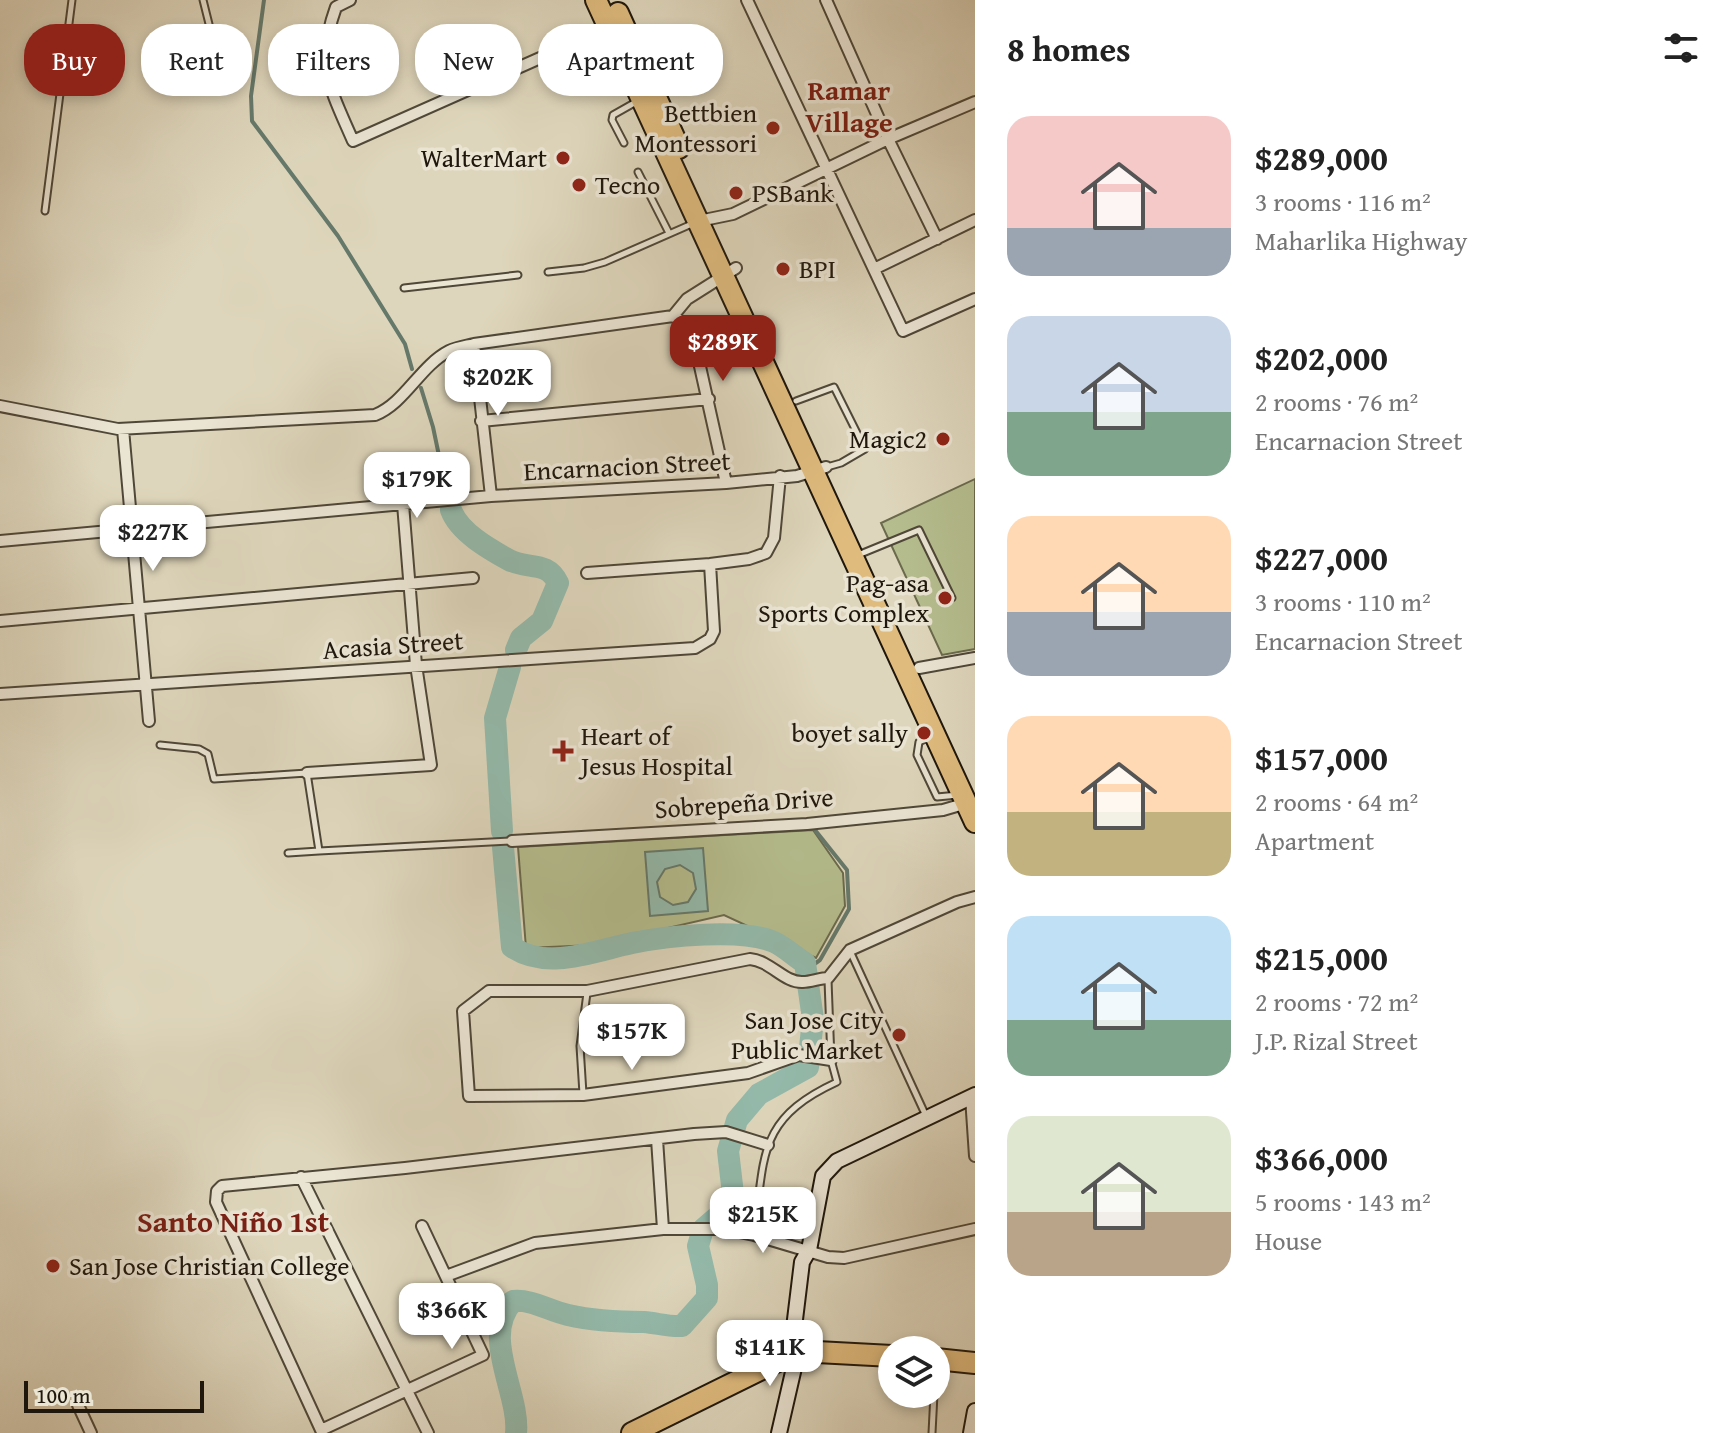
<!DOCTYPE html>
<meta charset="utf-8">
<style>
:root{--surface:#fff;--page:#f2f2f2;--text:#222;--muted:#767676;--accent:#8f2418}
body{margin:0;font-family:"Gentium Book Plus",serif;background:var(--page);color:var(--text);height:100vh;display:flex;flex-direction:column;font-size:30px;white-space:nowrap}
*{box-sizing:border-box;margin:0}
p{font-size:26px;color:var(--muted)}
.icon{flex:none;width:44px;height:44px;fill:none;stroke:currentColor;stroke-width:2;stroke-linecap:round;stroke-linejoin:round}
.map{position:relative;flex:1;overflow:hidden}
.side{display:flex;flex-direction:column;background:var(--surface);width:760px}
.side>*{flex:none}
.guide{position:absolute;left:24px;top:24px;width:760px;height:72px;display:flex;gap:16px}
.buttons{position:absolute;left:878px;top:1336px;display:grid;gap:16px}
.buttons a{display:grid;place-items:center;width:72px;height:72px;border-radius:50%;background:var(--surface);box-shadow:0 4px 12px #0003;font-size:40px}
.scale{position:absolute;left:24px;bottom:20px;width:180px;box-sizing:border-box;padding-left:8px;border:4px solid #1f170c;border-top:0;font-size:22px;line-height:28px;white-space:nowrap;color:#1f170c;-webkit-text-stroke:6px #eae4d3;paint-order:stroke}
.price{position:absolute;translate:-50% -68px;padding:0 18px;border-radius:16px;background:#fff;color:#222;font-size:26px;line-height:52px;filter:drop-shadow(0 2px 4px #0008)}
.price::after{content:'';position:absolute;left:50%;top:48px;width:24px;height:18px;margin-left:-12px;background:inherit;clip-path:polygon(0 0,100% 0,50% 100%)}
.price.active{background:var(--accent);color:#fff}
ul{padding:0;list-style:none}
li{display:flex;align-items:center;gap:24px;height:200px;padding:0 32px}
li span{display:grid;place-items:center;flex:none;width:224px;height:160px;border-radius:24px;color:#555}
li>.icon{margin-inline-start:auto}
span .icon{width:96px;height:96px;fill:#fffc;stroke-width:1}
li b{font-size:34px}
h2{display:flex;justify-content:space-between;align-items:center;height:96px;padding:0 32px;font-size:34px}
.tag{padding:0 28px;border-radius:32px;background:var(--surface);box-shadow:0 4px 12px #0003;font-size:28px;line-height:72px}
.tag.active{background:var(--accent);color:#fff}
main{display:flex;flex:1;min-height:0}
.map>svg:first-child{display:block}
.green{fill:#b5bd8e;stroke:#6a6a4d;stroke-width:2}
.water{fill:#94baab;stroke:#65796b;stroke-width:2;fill-rule:evenodd}
.lines{fill:none;stroke-linecap:round;stroke-linejoin:round}
.stream{stroke:#65796b;stroke-width:4}
.river{stroke:#94baab;stroke-width:22}
.lane-casing{stroke:#4f4738;stroke-width:9}
.street-casing{stroke:#4f4738;stroke-width:14}
.secondary-casing{stroke:#1f170c;stroke-width:18}
.highway-casing{stroke:#1f170c;stroke-width:24}
.lane{stroke:#eae4d3;stroke-width:5}
.street{stroke:#eae4d3;stroke-width:10}
.secondary{stroke:#eae4d3;stroke-width:14}
.highway{stroke:#dfbb7e;stroke-width:20}
.poi-dot{fill:#8f2418;stroke:#eae4d3;stroke-width:3}
.labels{text-anchor:middle;stroke-width:7;stroke-linejoin:round;paint-order:stroke}
.poi-label{font-size:26px;fill:#1f170c;stroke:#eae4d3;text-anchor:end}
.street-label{font-size:26px;fill:#1f170c;stroke:#eae4d3}
.neighbourhood-label{font-size:28px;font-weight:bold;fill:#7a1f14;stroke:#eae4d3}
.quarter-label{font-size:30px;font-weight:bold;fill:#7a1f14;stroke:#eae4d3}
</style>
<main>
<div class="map">
<svg width="975" height="1433" viewBox="0 0 975 1433">
<rect width="100%" height="100%" fill="#ded6bc"/>
<filter id="stains"><feTurbulence type="fractalNoise" baseFrequency=".0025" numOctaves="4"/><feColorMatrix values="0 0 0 0 .2 0 0 0 0 .09 0 0 0 0 .02 0 0 0 .5 -.17"/></filter>
<radialGradient id="worn" r=".72"><stop offset=".6" stop-color="#630" stop-opacity="0"/><stop offset="1" stop-color="#630" stop-opacity=".3"/></radialGradient>
<path class="green" d="M975,479V649L942,655L881,523Z
M813,830L843,873L845,906L816,958L724,915L594,945L526,948L518,847Z"/>
<path class="water" d="M703,848L708,911L650,916L645,852ZM680,865L693,873L696,889L688,902L673,905L660,897L657,882L665,869Z"/>
<g class="lines">
<path class="stream" d="M264,0L251,96L252,121L338,236L405,344L412,369
M421,388L433,427L447,494
M806,970L820,960L849,909L847,870L815,830"/>
<path class="river" d="M451,510C459,532 489,549 509,560C528,570 547,560 558,583L542,621L521,638L516,650
M502,831L495,718L510,667
M503,847L512,947C547,971 594,951 632,943C667,936 742,928 774,942C785,947 795,957 805,963L813,1019L808,1067L759,1094L737,1120L728,1151L733,1194L724,1211L703,1229L698,1246L707,1285V1298L682,1326C669,1327 657,1323 644,1322C618,1322 594,1321 568,1315C549,1311 532,1299 513,1301C480,1336 520,1393 516,1433"/>
<g class="lane-casing">
<path id="lane" d="M203,0L209,24
M624,143L612,120L613,115L636,102
M638,172L669,233
M45,211L72,0
M548,272L584,268L605,262L694,223
M404,288L518,275
M796,401L834,387L865,449L841,463L827,467
M858,555L919,530L952,598
M931,736L919,742L917,755L937,797L958,795
M160,745L199,749L208,754L214,779L307,773L319,851L511,841
M288,853L319,851
M850,951L926,1116
M583,1094L580,1046L587,993
M754,1234C765,1155 757,1119 837,1082L831,1060L828,980
M932,1433L934,1394"/>
</g>
<g class="street-casing">
<path id="street" d="M350,0L336,7C315,65 330,88 353,141L610,27
M747,0L903,331L975,299
M826,0L888,139L937,239
M699,221L733,214L888,139L975,102
M874,269L975,220
M673,316L684,323L693,335L726,483
M474,344L491,496
M0,406L118,429L375,415C405,403 420,366 449,351C457,347 466,346 474,344L673,316L687,299L736,268
M481,421L709,399
M123,429L149,721
M0,541L491,496L726,483L797,476L826,467
M587,573L710,564L749,559L766,553L774,538L780,476
M0,621L473,578
M919,668L975,658
M0,694L695,648L710,639L714,631L710,564
M307,773L431,765L416,665L403,504
M512,841L807,824L943,810L967,803
M831,1060L799,1055L748,1073L583,1095L469,1096L463,1011L489,991H587L750,959C771,961 784,983 803,982C811,982 820,978 828,978L850,950L957,902L975,897
M971,1097L975,1156
M657,1139L663,1229
M301,1177L428,1433
M422,1226L483,1355L321,1430L216,1202L217,1191L222,1186L405,1168L694,1134L726,1132L768,1145
M446,1276L535,1243L663,1229H724L754,1235L828,1257L844,1258L975,1229
M78,1405L91,1433"/>
</g>
<g class="secondary-casing">
<path id="secondary" d="M798,1351L793,1336L802,1262L809,1250L823,1176L837,1161L975,1095
M779,1433L799,1346
M971,1433L975,1411"/>
</g>
<g class="highway-casing">
<path id="highway" d="M596,0L975,822
M618,13L679,148
M936,1359L975,1363
M632,1433L798,1351L892,1356"/>
</g>
<use href="#lane" class="lane"/>
<use href="#street" class="street"/>
<use href="#secondary" class="secondary"/>
<use href="#highway" class="highway"/>
</g>
<g class="poi-dot">
<circle cx="773" cy="128" r="8"/>
<circle cx="563" cy="158" r="8"/>
<circle cx="579" cy="185" r="8"/>
<circle cx="736" cy="193" r="8"/>
<circle cx="783" cy="269" r="8"/>
<circle cx="943" cy="439" r="8"/>
<circle cx="945" cy="598" r="8"/>
<circle cx="924" cy="733" r="8"/>
<path d="M559 739h8v8h8v8h-8v8h-8v-8h-8v-8h8z"/>
<circle cx="899" cy="1035" r="8"/>
<circle cx="53" cy="1266" r="8"/>
</g>
<g class="labels">
<g class="poi-label">
<text x="757" y="122">Bettbien<tspan x="757" dy="30">Montessori</tspan></text>
<text x="547" y="167">WalterMart</text>
<text x="595" y="194" text-anchor="start">Tecno</text>
<text x="752" y="202" text-anchor="start">PSBank</text>
<text x="799" y="278" text-anchor="start">BPI</text>
<text x="927" y="448">Magic2</text>
<text x="929" y="592">Pag-asa<tspan x="929" dy="30">Sports Complex</tspan></text>
<text x="908" y="742">boyet sally</text>
<text x="581" y="745" text-anchor="start">Heart of<tspan x="581" dy="30">Jesus Hospital</tspan></text>
<text x="883" y="1029">San Jose City<tspan x="883" dy="30">Public Market</tspan></text>
<text x="69" y="1275" text-anchor="start">San Jose Christian College</text>
</g>
<g class="street-label">
<text transform="translate(627 466) rotate(-3)" y="9">Encarnacion Street</text>
<text transform="translate(393 645) rotate(-4)" y="9">Acasia Street</text>
<text transform="translate(744 803) rotate(-4)" y="9">Sobrepeña Drive</text>
</g>
<g class="neighbourhood-label">
<text x="849" y="100">Ramar<tspan x="849" dy="32">Village</tspan></text>
</g>
<g class="quarter-label">
<text x="233" y="1232">Santo Niño 1st</text>
</g>
</g>
<rect width="100%" height="100%" filter="url(#stains)"/>
<rect width="100%" height="100%" fill="url(#worn)"/>
</svg>
<div class="buttons">
<a><svg class="icon" aria-label="layers" viewBox="0 0 24 24"><path d="M12 4l9 5-9 5-9-5zM3 14l9 5 9-5"/></svg></a>
</div>
<div class="scale">100 m</div>
<b class="price active" style="left:723px;top:383px">$289K</b>
<b class="price" style="left:498px;top:418px">$202K</b>
<b class="price" style="left:417px;top:520px">$179K</b>
<b class="price" style="left:153px;top:573px">$227K</b>
<b class="price" style="left:632px;top:1072px">$157K</b>
<b class="price" style="left:763px;top:1255px">$215K</b>
<b class="price" style="left:452px;top:1351px">$366K</b>
<b class="price" style="left:770px;top:1388px">$141K</b>
<div class="guide">
<a class="tag active">Buy</a>
<a class="tag">Rent</a>
<a class="tag">Filters</a>
<a class="tag">New</a>
<a class="tag">Apartment</a>
</div>
</div>
<section class="side">
<h2>8 homes<svg class="icon" aria-label="filters" viewBox="0 0 24 24"><path d="M4 7h16M4 17h16"/><circle cx="9" cy="7" r="2"/><circle cx="15" cy="17" r="2"/></svg></h2>
<ul>
<li><span style="background:linear-gradient(#f6c9c9 70%,#9aa5b1 0)"><svg class="icon" aria-label="home" viewBox="0 0 24 24"><path d="M3 11l9-7 9 7M6 9v11h12V9"/></svg></span><div><b>$289,000</b><p>3 rooms · 116 m²</p><p>Maharlika Highway</p></div></li>
<li><span style="background:linear-gradient(#c9d6e8 60%,#7fa58c 0)"><svg class="icon" aria-label="home" viewBox="0 0 24 24"><path d="M3 11l9-7 9 7M6 9v11h12V9"/></svg></span><div><b>$202,000</b><p>2 rooms · 76 m²</p><p>Encarnacion Street</p></div></li>
<li><span style="background:linear-gradient(#ffd9b3 60%,#9aa5b1 0)"><svg class="icon" aria-label="home" viewBox="0 0 24 24"><path d="M3 11l9-7 9 7M6 9v11h12V9"/></svg></span><div><b>$227,000</b><p>3 rooms · 110 m²</p><p>Encarnacion Street</p></div></li>
<li><span style="background:linear-gradient(#ffd9b3 60%,#c2b280 0)"><svg class="icon" aria-label="home" viewBox="0 0 24 24"><path d="M3 11l9-7 9 7M6 9v11h12V9"/></svg></span><div><b>$157,000</b><p>2 rooms · 64 m²</p><p>Apartment</p></div></li>
<li><span style="background:linear-gradient(#bfe0f5 65%,#7fa58c 0)"><svg class="icon" aria-label="home" viewBox="0 0 24 24"><path d="M3 11l9-7 9 7M6 9v11h12V9"/></svg></span><div><b>$215,000</b><p>2 rooms · 72 m²</p><p>J.P. Rizal Street</p></div></li>
<li><span style="background:linear-gradient(#dfe7d0 60%,#b9a48a 0)"><svg class="icon" aria-label="home" viewBox="0 0 24 24"><path d="M3 11l9-7 9 7M6 9v11h12V9"/></svg></span><div><b>$366,000</b><p>5 rooms · 143 m²</p><p>House</p></div></li>
</ul>
</section>
</main>
